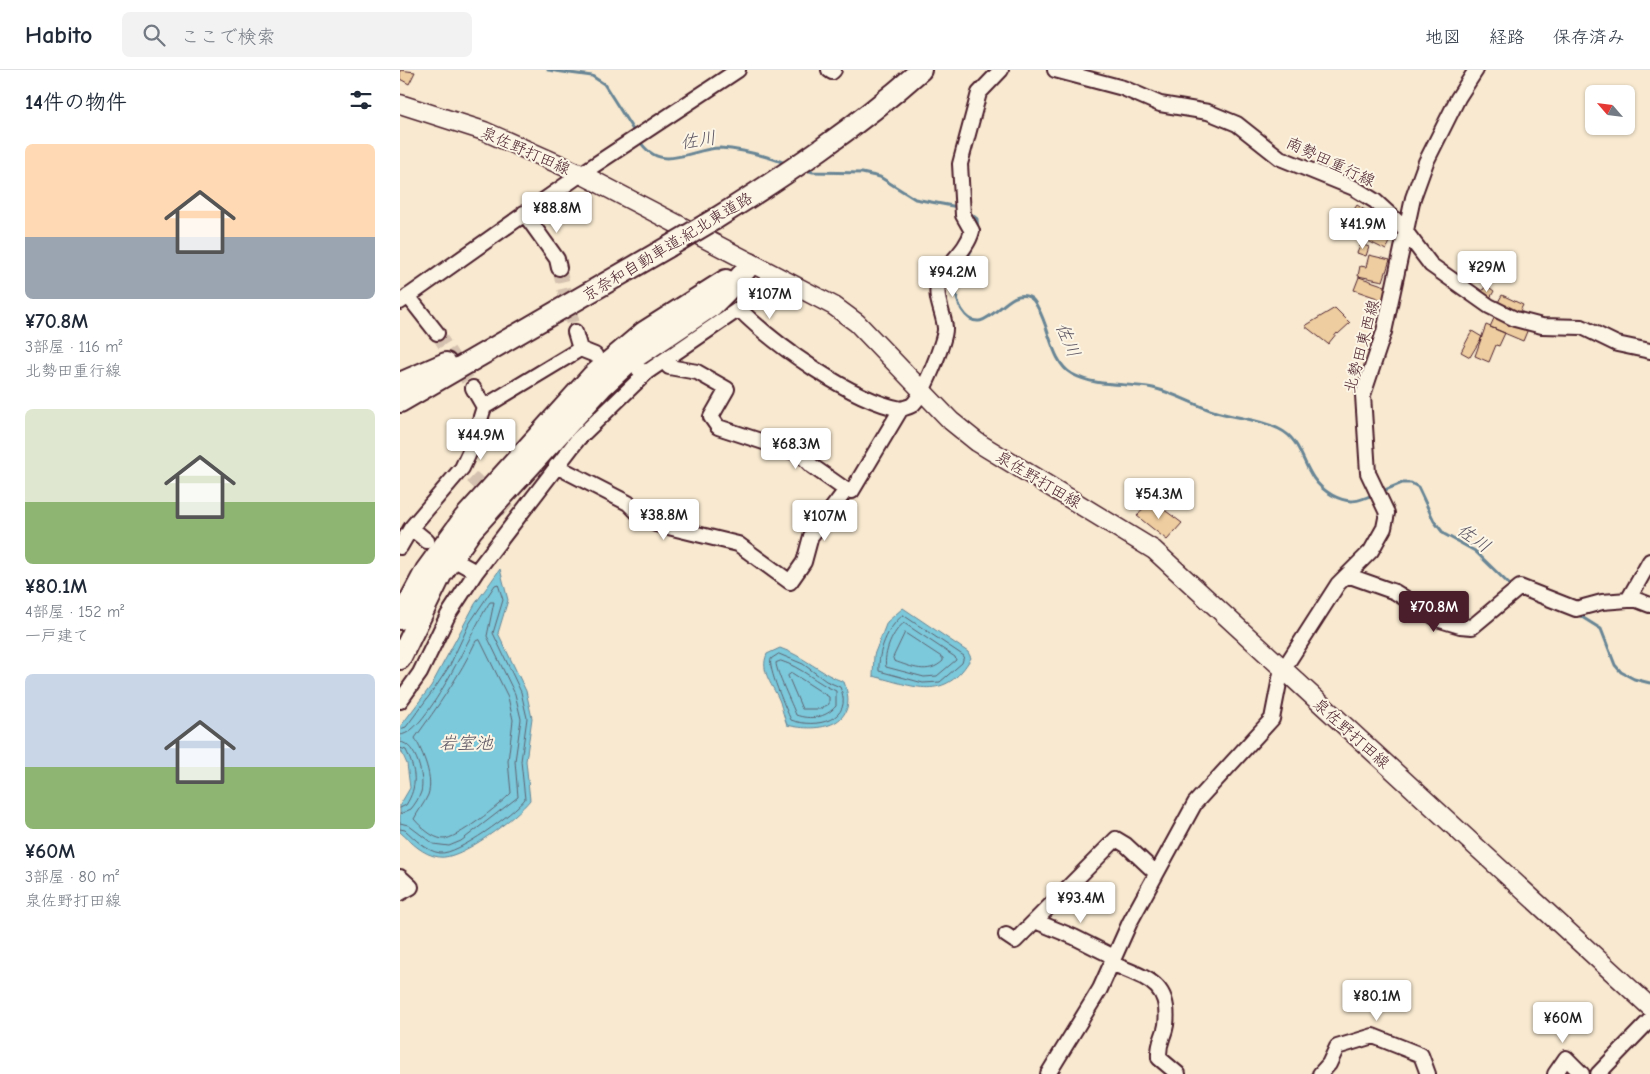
<!DOCTYPE html>
<html lang="ja">
<meta charset="utf-8">
<style>
:root{--surface:#fff;--page:#f2f2f3;--text:#1f2937;--muted:#747a83;--line:#e0e1e3;--accent:#4a1f2b}
body{margin:0;font-family:"Comic Neue","Klee One",sans-serif;background:var(--page);color:var(--text);height:100vh;display:flex;flex-direction:column;font-size:19px;white-space:nowrap}
*{box-sizing:border-box;margin:0}
p{font-size:16px;color:var(--muted)}
.icon{flex:none;width:28px;height:28px;fill:none;stroke:currentColor;stroke-width:2;stroke-linecap:round;stroke-linejoin:round}
.map{position:relative;flex:1;overflow:hidden}
.panel{display:flex;flex-direction:column;background:var(--surface);width:400px}
.panel>*{flex:none}
.needle{width:32px;rotate:298deg}
.buttons{position:absolute;left:1185px;top:15px;display:grid;gap:10px}
.buttons a{display:grid;place-items:center;width:50px;height:50px;border-radius:8px;background:var(--surface);box-shadow:0 1px 4px #0004;font-size:25px}
.price{position:absolute;translate:-50% -42px;padding:0 11px;border-radius:5px;background:#fff;color:#222;font-size:16px;line-height:32px;filter:drop-shadow(0 1px 2px #0008)}
.price::after{content:'';position:absolute;left:50%;top:30px;width:15px;height:11px;margin-left:-8px;background:inherit;clip-path:polygon(0 0,100% 0,50% 100%)}
.price.active{background:var(--accent);color:#fff}
ul{padding:0;list-style:none}
li{display:grid;align-content:center;gap:10px;height:265px;padding:0 25px}
li span{display:grid;place-items:center;height:155px;border-radius:8px;color:#555}
li>.icon{margin-inline-start:auto}
span .icon{width:90px;height:90px;fill:#fffc;stroke-width:1}
li b{font-size:21px}
h2{display:flex;justify-content:space-between;align-items:center;height:60px;padding:0 25px;font-size:21px}
header{display:flex;align-items:center;gap:30px;box-sizing:border-box;height:70px;padding:0 25px;background:var(--surface);border-bottom:1px solid var(--line)}
header strong{font-size:24px}
nav{display:flex;gap:28px;margin-inline-start:auto;font-size:18px}
.search{width:350px;height:45px;background:var(--page);display:flex;align-items:center;gap:12px;box-sizing:border-box;padding:0 18px;border-radius:8px;color:var(--muted);font-size:19px}
main{display:flex;flex:1;min-height:0}
.map>svg:first-child{display:block}
.water{fill:#7cc9db;stroke:#688595}
.lines{fill:none;stroke-linecap:round;stroke-linejoin:round}
.shore{stroke:#5e6371;stroke-width:1}
.stream{stroke:#688595;stroke-width:3}
.building{fill:#eecda0;stroke:#4a1f2b}
.minor-tunnel{stroke:#d5c1af;stroke-width:14;stroke-dasharray:14 7;stroke-linecap:butt}
.minor-casing{stroke:#4a1f2b;stroke-width:18}
.major-casing{stroke:#4a1f2b;stroke-width:21}
.highway-casing{stroke:#4a1f2b;stroke-width:24}
.minor{stroke:#fcf5e5;stroke-width:14}
.major{stroke:#fcf5e5;stroke-width:18}
.highway{stroke:#fcf5e5;stroke-width:20}
.highway-bridge-casing{stroke:#4a1f2b;stroke-width:24;stroke-linecap:butt}
.highway-bridge{stroke:#fcf5e5;stroke-width:20}
.labels{text-anchor:middle;stroke-width:4;stroke-linejoin:round;paint-order:stroke}
.street-label{font-size:16px;fill:#4a1f2b;stroke:#fcf5e5}
.water-label{font-size:18px;font-style:italic;fill:#595260;stroke:#fcf5e5}
</style>
<header>
<strong>Habito</strong>
<div class="search"><svg class="icon" aria-label="search" viewBox="0 0 24 24"><circle cx="10" cy="10" r="6"/><path d="M15 15l6 6"/></svg>ここで検索</div>
<nav><a>地図</a><a>経路</a><a>保存済み</a></nav>
</header>
<main>
<section class="panel">
<h2>14件の物件<svg class="icon" aria-label="filters" viewBox="0 0 24 24"><path d="M4 7h16M4 17h16"/><circle cx="9" cy="7" r="2"/><circle cx="15" cy="17" r="2"/></svg></h2>
<ul>
<li><span style="background:linear-gradient(#ffd9b3 60%,#9aa5b1 0)"><svg class="icon" aria-label="home" viewBox="0 0 24 24"><path d="M3 11l9-7 9 7M6 9v11h12V9"/></svg></span><div><b>¥70.8M</b><p>3部屋 · 116 m²</p><p>北勢田重行線</p></div></li>
<li><span style="background:linear-gradient(#dfe7d0 60%,#8fb573 0)"><svg class="icon" aria-label="home" viewBox="0 0 24 24"><path d="M3 11l9-7 9 7M6 9v11h12V9"/></svg></span><div><b>¥80.1M</b><p>4部屋 · 152 m²</p><p>一戸建て</p></div></li>
<li><span style="background:linear-gradient(#c9d6e8 60%,#8fb573 0)"><svg class="icon" aria-label="home" viewBox="0 0 24 24"><path d="M3 11l9-7 9 7M6 9v11h12V9"/></svg></span><div><b>¥60M</b><p>3部屋 · 80 m²</p><p>泉佐野打田線</p></div></li>
</ul>
</section>
<div class="map">
<svg width="1250" height="1004" viewBox="0 0 1250 1004">
<rect width="100%" height="100%" fill="#f8e9d0"/>
<filter id="ink" filterUnits="userSpaceOnUse"><feTurbulence type="fractalNoise" baseFrequency=".02" numOctaves="2"/><feDisplacementMap in="SourceGraphic" scale="10" xChannelSelector="R" yChannelSelector="G"/><feConvolveMatrix kernelMatrix="1 2 1 2 8 2 1 2 1" color-interpolation-filters="sRGB"/></filter>
<g filter="url(#ink)">
<path class="water" d="M100,499L108,530L98,563L126,621L132,648L126,691L130,730C117,747 60,791 39,787C23,785 12,773 0,762V735L10,718L7,694L0,678V657L31,616L75,534Z
M503,538L568,582L571,588C545,633 514,616 473,606L474,585L487,552Z
M380,578C404,586 421,604 444,612C461,656 419,663 387,655C384,647 382,639 380,632C374,616 359,602 367,584Z"/>
<g class="lines">
<path class="shore" d="M503,545L564,586L562,593L540,612L523,613L479,601C478,581 487,558 503,545Z
M504,553L555,587L556,590L537,606L524,607L486,597C483,584 493,560 504,553Z
M505,563L543,588V591C528,605 512,597 494,591L493,588Z
M80,570L108,627L113,650L108,691L111,723C101,734 56,770 43,769C32,768 21,757 14,749C18,741 24,734 28,725C34,708 23,683 15,668C38,636 59,607 76,571Z
M379,584L403,594L426,611L440,617C455,651 415,659 391,650C386,639 367,597 371,589Z
M381,591C401,597 417,613 436,621V636C426,648 410,650 396,645C392,634 376,602 376,593Z
M392,603L429,627V634L420,639H402L388,606Z
M0,659L6,657L35,618L50,595L69,554L95,515L98,514L103,530L93,563L121,622L127,648L121,691L125,729C114,743 58,785 40,783C26,781 15,769 5,760L0,759
M0,665C28,664 73,556 90,532H94L87,566L115,624L121,649L115,691L118,727L61,771L49,776L33,774L8,755L0,753
M0,672C16,673 25,708 21,722C19,728 15,734 11,739L0,744
M0,678L6,680C16,701 18,716 6,735L0,738"/>
<path class="stream" d="M148,0L192,6L204,14L235,63
M239,70C261,105 291,78 320,78C344,79 366,86 388,94
M406,100L413,102L462,103L480,107L515,129L558,137
M566,140L577,149L578,161
M574,174C565,196 547,216 562,240C584,275 606,215 629,227C634,229 636,234 638,238C650,259 652,293 672,304C698,318 726,312 753,318C774,323 793,334 813,341C834,348 860,349 879,359C908,373 899,406 932,425C948,434 958,432 974,424
M980,422L1002,413H1011L1018,417L1034,451L1044,464L1075,481L1113,518
M1141,532L1156,538
M1177,544L1201,559L1215,595L1221,602L1234,609L1250,613"/>
</g>
<path class="building" d="M0,0L15,2L9,14L0,9Z
M957,135L968,142L952,167L941,159Z
M977,160L983,163L986,161L993,166L986,180L968,171L973,161L975,163Z
M961,174L969,177L966,186L957,183Z
M969,185L990,190L983,211L958,206L960,196L966,197Z
M959,207L988,217L983,230L954,220Z
M1086,215L1094,221L1089,230L1080,225Z
M1102,225L1123,235L1118,245L1097,234Z
M935,238L950,253L938,264L937,263L928,274L905,256Z
M1095,246L1128,259L1123,271L1090,257Z
M1086,255L1105,263L1099,276L1096,275L1089,292L1075,286Z
M1072,261L1082,267L1070,287L1061,282Z
M751,430L782,453L767,470L737,446Z"/>
<g class="lines">
<path class="minor-tunnel" d="M159,198L175,262
M37,263L73,318
M72,407L108,441"/>
<g class="minor-casing">
<path id="minor" d="M429,0L432,2L434,0
M655,0L723,18L760,34L808,42L837,54L880,88L954,118L975,131L999,153L1031,195L1089,236L1115,249L1142,256L1182,257L1217,274L1250,281
M124,143L157,189L159,198
M8,226L37,263
M0,232L181,104L338,0
M175,262L180,279L195,285
M264,291L269,297L297,302L327,319L311,347L318,357L400,384L412,396L446,420L452,421L501,339C504,338 509,337 512,335C522,328 546,269 545,258C544,244 535,229 538,216C541,197 566,184 572,161L563,145L560,94L579,23L601,0
M239,300L247,302L339,239C375,275 451,330 501,339
M84,337L180,279
M156,396L228,433L242,447L256,454L338,474L390,512L404,492L411,466L446,420
M27,471L11,458L62,398L71,379L84,337L73,318
M0,477L11,458
M76,502L178,369L247,302
M947,505L995,522L1040,550L1060,556L1072,557L1120,517L1176,539L1202,532L1228,530H1237L1250,535
M1228,530L1250,491
M0,631L20,603L48,545L76,502L58,492
M0,807L11,817L0,823
M635,851L674,867L714,887
M606,865L615,871L716,769L726,775L756,803
M711,893C744,908 771,911 766,955C764,968 758,971 759,988L778,1004
M648,1004L700,919L730,852L795,733L872,649L881,603L938,514L971,481L984,458L987,443L968,403L963,325L984,262L1013,128L1026,92L1058,28L1076,0
M920,1004L929,994L937,977L973,966L1021,985L1028,1004
M1155,1004L1166,988L1182,1004
M1198,1004L1250,950"/>
</g>
<g class="major-casing">
<path id="major" d="M0,34L84,61L181,104L434,236L457,253L551,351L577,372L754,480L1250,937"/>
</g>
<g class="highway-casing">
<path id="highway" d="M315,149C387,104 457,57 521,0
M0,313L46,293
M0,332L268,177
M0,549L26,500L64,448L192,306L244,262L326,210
M0,589L41,505L72,460L91,439L202,317L230,291L312,236L332,216L351,194"/>
</g>
<use href="#minor" class="minor"/>
<use href="#major" class="major"/>
<use href="#highway" class="highway"/>
<g class="highway-bridge-casing">
<path id="highway-bridge" d="M268,177L315,149"/>
</g>
<use href="#highway-bridge" class="highway-bridge"/>
</g>
</g>
<g class="labels">
<g class="street-label">
<text transform="translate(126 80) rotate(24)" y="6">泉佐野打田線</text>
<text transform="translate(931 91) rotate(25)" y="6">南勢田重行線</text>
<text transform="translate(267 176) rotate(-31)" y="6">京奈和自動車道;紀北東道路</text>
<text transform="translate(961 276) rotate(-75)" y="6">北勢田東西線</text>
<text transform="translate(639 409) rotate(31)" y="6">泉佐野打田線</text>
<text transform="translate(952 663) rotate(42)" y="6">泉佐野打田線</text>
</g>
<g class="water-label">
<text transform="translate(298 70) rotate(-9)" y="6">佐川</text>
<text transform="translate(668 270) rotate(67)" y="6">佐川</text>
<text transform="translate(1074 468) rotate(35)" y="6">佐川</text>
<text x="66" y="679">岩室池</text>
</g>
</g>
</svg>
<div class="buttons">
<a><svg class="needle" viewBox="-14 -14 28 28"><path d="M0-13l5 13h-10z" fill="#e53935"/><path d="M0 13l5-13h-10z" fill="#747a83"/></svg></a>
</div>
<b class="price" style="left:157px;top:164px">¥88.8M</b>
<b class="price" style="left:963px;top:180px">¥41.9M</b>
<b class="price" style="left:1087px;top:223px">¥29M</b>
<b class="price" style="left:553px;top:228px">¥94.2M</b>
<b class="price" style="left:370px;top:250px">¥107M</b>
<b class="price" style="left:81px;top:391px">¥44.9M</b>
<b class="price" style="left:396px;top:400px">¥68.3M</b>
<b class="price" style="left:759px;top:450px">¥54.3M</b>
<b class="price" style="left:264px;top:471px">¥38.8M</b>
<b class="price" style="left:425px;top:472px">¥107M</b>
<b class="price active" style="left:1034px;top:563px">¥70.8M</b>
<b class="price" style="left:681px;top:854px">¥93.4M</b>
<b class="price" style="left:977px;top:952px">¥80.1M</b>
<b class="price" style="left:1163px;top:974px">¥60M</b>
</div>
</main>
